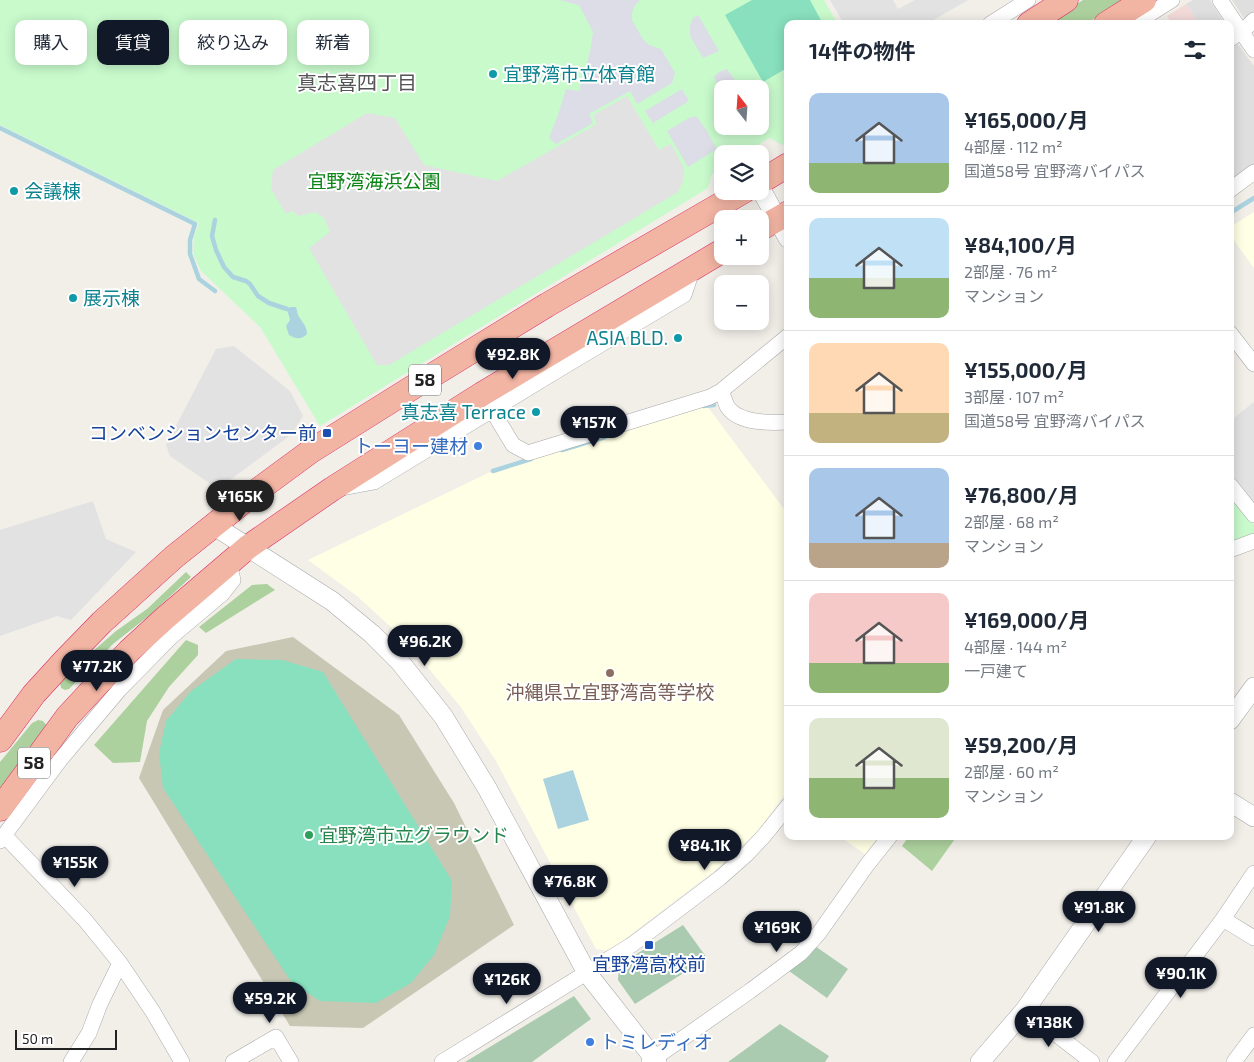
<!DOCTYPE html>
<html lang="ja">
<meta charset="utf-8">
<style>
:root{--surface:#fff;--page:#f6f6f7;--text:#1f2937;--muted:#747a83;--line:#e0e1e3;--accent:#111827}
body{margin:0;font-family:"Exo 2","Noto Sans JP",sans-serif;background:var(--page);color:var(--text);height:100vh;display:flex;flex-direction:column;font-size:19px;white-space:nowrap}
*{box-sizing:border-box;margin:0}
p{font-size:16px;color:var(--muted)}
.icon{flex:none;width:28px;height:28px;fill:none;stroke:currentColor;stroke-width:2;stroke-linecap:round;stroke-linejoin:round}
.map{position:relative;flex:1;overflow:hidden}
.side{position:absolute;left:784px;top:20px;width:450px;height:820px;display:flex;flex-direction:column;background:var(--surface);border-radius:10px;box-shadow:0 2px 12px #0003}
.side>*{flex:none}
.guide{position:absolute;left:15px;top:20px;width:475px;height:45px;display:flex;gap:10px}
.needle{width:32px;rotate:343deg}
.tools{position:absolute;left:714px;top:80px;display:grid;gap:10px}
.tools a{display:grid;place-items:center;width:55px;height:55px;border-radius:10px;background:var(--surface);box-shadow:0 2px 12px #0003;font-size:25px}
.scale{position:absolute;left:15px;bottom:12px;width:102px;box-sizing:border-box;padding-left:5px;border:2px solid #222;border-top:0;font-size:14px;line-height:18px;white-space:nowrap;color:#222;-webkit-text-stroke:4px #fff;paint-order:stroke}
.price{position:absolute;translate:-50% -42px;padding:0 11px;border-radius:18px;background:var(--accent);color:#fff;font-size:16px;line-height:32px;filter:drop-shadow(0 1px 2px #0008)}
.price::after{content:'';position:absolute;left:50%;top:30px;width:15px;height:11px;margin-left:-8px;background:inherit;clip-path:polygon(0 0,100% 0,50% 100%)}
.price.active{background:#222;color:#fff}
ul{padding:0;list-style:none}
li{display:flex;align-items:center;gap:15px;height:125px;padding:0 25px}
li+li{border-top:1px solid var(--line)}
li span{display:grid;place-items:center;flex:none;width:140px;height:100px;border-radius:10px;color:#555}
li>.icon{margin-inline-start:auto}
span .icon{width:60px;height:60px;fill:#fffc;stroke-width:1}
li b{font-size:21px}
h2{display:flex;justify-content:space-between;align-items:center;height:60px;padding:0 25px;font-size:21px}
.tag{padding:0 18px;border-radius:10px;background:var(--surface);box-shadow:0 2px 12px #0003;font-size:18px;line-height:45px}
.tag.active{background:var(--accent);color:#fff}
.map>svg:first-child{display:block}
.residential{fill:#e0dfdf}
.commercial{fill:#f2dad9}
.education{fill:#ffffe5}
.construction{fill:#c7c7b4}
.forest{fill:#add19e}
.cemetery{fill:#aacbaf}
.park{fill:#c8facc;fill-rule:evenodd}
.pitch{fill:#88e0be}
.parking{fill:#e2e2e2}
.plaza{fill:#dddde8}
.water{fill:#aad3df}
.lines{fill:none;stroke-linecap:round;stroke-linejoin:round}
.stream{stroke:#aad3df;stroke-width:4.5}
.minor-casing{stroke:#a9a9a9;stroke-width:16}
.tertiary-casing{stroke:#a9a9a9;stroke-width:20}
.trunk-casing{stroke:#dc2a67;stroke-width:25}
.minor{stroke:#fff;stroke-width:15}
.tertiary{stroke:#fff;stroke-width:19}
.trunk{stroke:#f2b4a3;stroke-width:24}
.culture-dot{fill:#0f9aa8;stroke:#fff;stroke-width:2}
.transit-dot{fill:#1a4fb4;stroke:#fff;stroke-width:2}
.shop-dot{fill:#3f7fe0;stroke:#fff;stroke-width:2}
.education-dot{fill:#8d6e63;stroke:#fff;stroke-width:2}
.leisure-dot{fill:#2e9e5b;stroke:#fff;stroke-width:2}
.labels{text-anchor:middle;stroke-width:4;stroke-linejoin:round;paint-order:stroke}
.shield{fill:#fff;stroke:#646464;stroke-width:1}
.shield-label{font-size:18px;font-weight:bold;fill:#222}
.culture-label{font-size:19px;fill:#0d838f;stroke:#fff;text-anchor:start}
.park-label{font-size:19px;fill:#0c8416;stroke:#fff}
.transit-label{font-size:19px;fill:#164399;stroke:#fff;text-anchor:end}
.shop-label{font-size:19px;fill:#366cbe;stroke:#fff;text-anchor:end}
.education-label{font-size:19px;fill:#785e54;stroke:#fff}
.leisure-label{font-size:19px;fill:#27864d;stroke:#fff;text-anchor:start}
.neighbourhood-label{font-size:20px;fill:#555;stroke:#fff}
</style>
<div class="map">
<svg width="1254" height="1062" viewBox="0 0 1254 1062">
<rect width="100%" height="100%" fill="#f2efe9"/>
<path class="residential" d="M1193,0H1210L1225,24H1199L1186,4Z
M1232,0H1254V11L1245,20Z
M1237,43L1254,66V165L1234,180L1230,177V47Z"/>
<path class="commercial" d="M1186,4L1199,24H1172L1167,16Z"/>
<path class="education" d="M1254,212V268L1230,235V227Z
M704,402L787,513V791L758,831L713,872L609,951L596,949L496,761L460,706L405,640L357,596L308,560L488,473Z
M839,836H886L869,857Z"/>
<path class="construction" d="M293,637L399,715L454,803L514,925L363,1028L290,1026L139,778L163,710L226,651Z"/>
<path class="forest" d="M1083,0H1123L1086,24H1045Z
M186,572L191,577L150,615L113,644L69,689L65,690L61,688L60,683L62,678L116,631L147,609Z
M267,584L275,590L206,633L199,627L252,585Z
M186,640L198,645V655L169,687L147,721L140,762L113,763L94,745Z
M38,720L43,721L48,727L0,800V762L32,723Z
M909,836H957L932,871L902,846Z"/>
<path class="cemetery" d="M683,925L707,958L635,1004L618,980L619,965Z
M815,946L848,969L827,998L789,971L809,956Z
M574,996L591,1019L532,1062H465Z
M780,1024L829,1056L825,1062H728Z"/>
<path class="park" d="M0,0H824L838,24H788L787,143L783,145L769,138L745,154H722V168L712,174L708,188L320,426L260,327L201,271L194,256L193,248L194,237L199,223L0,125ZM722,89H760V126H722Z
M1230,494L1254,525V536L1230,546Z"/>
<path class="pitch" d="M752,0H810L823,24H788L787,68L763,82L725,15Z
M236,659L282,660L323,672L452,881L450,916L434,955L411,983L376,1003L320,1001L292,983L163,788L159,753L166,721L191,691Z"/>
<path class="parking" d="M830,0H893L898,9L915,0H968L930,22V24H844Z
M627,96L659,150L671,144L684,168L683,181L678,192L389,365H377L309,248L330,232L324,218L315,212L299,216L292,211L286,214L271,189L273,170L367,113L395,118L424,165L497,181L597,124L593,115Z
M234,346L290,391L303,416L292,434L218,489L170,456L166,445L216,349Z
M1254,402V508L1230,477V421Z
M93,501L106,539L136,552L71,620L57,616L0,636V530Z"/>
<path class="plaza" d="M559,0H640L635,5L632,13V20L642,38L649,45L661,49L675,73L672,83L637,104L630,91L589,114L593,123L556,144L549,138L558,115L566,89L579,91L590,52L593,32L579,5Z
M698,15L719,51L703,58L690,36V26L693,18Z
M727,69L741,89H722V95L714,77L719,72Z
M682,89L689,101L653,123L645,111Z
M696,116L705,128L717,149L688,167L667,131L689,118Z"/>
<path class="water" d="M291,307H296C297,309 297,312 298,315C302,322 307,326 307,334C301,340 296,339 289,335L286,326L290,320L287,309Z
M573,770L589,820L558,829L543,779Z"/>
<g class="lines">
<path class="stream" d="M0,128L195,224L190,240V254L199,279L215,291
M1230,213L1254,198
M215,220L212,236L216,250L224,267L233,277L246,281L250,284L258,296L269,303L287,309
M703,406L714,405
M562,450L605,437
M493,471L531,459"/>
<g class="minor-casing">
<path id="minor" d="M1220,0L1238,27L1254,50
M990,24L1028,0
M1134,24L1172,0
M1230,39L1247,27L1254,20
M1230,190L1254,172
M1230,333L1254,364
M721,391C723,395 725,401 727,406C738,424 770,423 788,422
M492,410L513,445L528,453L710,397L721,391L788,336
M1230,485L1254,515
M342,488L374,482L558,370L684,295L693,268
M1230,550L1254,541
M4,835L85,920L120,963L153,1012L182,1062
M0,841L60,760L119,690L171,637L222,594L233,580L229,563
M1223,919L1254,938
M1025,1010L1092,1062
M71,1062L89,1033L100,1004L120,963
M233,1062L276,1037L291,1062
M442,1062L633,944L720,878L746,855L763,837L788,806
M649,1062L750,991L801,953L819,933L867,865L890,836
M1115,1062L1223,919L1254,873
M1234,1062L1254,1035"/>
</g>
<g class="tertiary-casing">
<path id="tertiary" d="M760,188L788,238
M213,525L332,601L372,634L400,662L443,716L487,788L587,973L657,1062
M1230,720L1254,687
M1230,802L1254,817
M980,1062L1025,1010L1147,836"/>
</g>
<g class="trunk-casing">
<path id="trunk" d="M1029,24L1066,0
M1106,24L1144,0
M760,182L788,165
M760,229L788,213
M0,740L34,694L66,659L102,622L174,557L258,490L311,451L410,389L547,305L744,191
M0,809L67,717L93,689L129,651L165,618L248,547L332,489L482,394L722,251"/>
</g>
<use href="#minor" class="minor"/>
<use href="#tertiary" class="tertiary"/>
<use href="#trunk" class="trunk"/>
</g>
<g class="culture-dot">
<circle cx="493" cy="74" r="5"/>
<circle cx="14" cy="191" r="5"/>
<circle cx="73" cy="298" r="5"/>
<circle cx="678" cy="338" r="5"/>
<circle cx="536" cy="412" r="5"/>
</g>
<g class="transit-dot">
<rect x="322" y="428" width="10" height="10" rx="2.5"/>
<rect x="644" y="940" width="10" height="10" rx="2.5"/>
</g>
<g class="shop-dot">
<circle cx="478" cy="446" r="5"/>
<circle cx="590" cy="1042" r="5"/>
</g>
<circle class="education-dot" cx="610" cy="673" r="5"/>
<circle class="leisure-dot" cx="309" cy="835" r="5"/>
<g class="labels">
<g class="shield">
<rect x="409" y="364.5" width="32" height="31" rx="4"/>
<rect x="18" y="747.5" width="32" height="31" rx="4"/>
</g>
<g class="shield-label">
<text x="425" y="386">58</text>
<text x="34" y="769">58</text>
</g>
<g class="culture-label">
<text x="503" y="81">宜野湾市立体育館</text>
<text x="24" y="198">会議棟</text>
<text x="83" y="305">展示棟</text>
<text x="668" y="345" text-anchor="end">ASIA BLD.</text>
<text x="526" y="419" text-anchor="end">真志喜 Terrace</text>
</g>
<g class="park-label">
<text x="374" y="188">宜野湾海浜公園</text>
</g>
<g class="transit-label">
<text x="317" y="440">コンベンションセンター前</text>
<text x="649" y="971" text-anchor="middle">宜野湾高校前</text>
</g>
<g class="shop-label">
<text x="468" y="453">トーヨー建材</text>
<text x="600" y="1049" text-anchor="start">トミレディオ</text>
</g>
<g class="education-label">
<text x="610" y="699">沖縄県立宜野湾高等学校</text>
</g>
<g class="leisure-label">
<text x="319" y="842">宜野湾市立グラウンド</text>
</g>
<g class="neighbourhood-label">
<text x="357" y="90">真志喜四丁目</text>
</g>
</g>
</svg>
<div class="tools">
<a><svg class="needle" viewBox="-14 -14 28 28"><path d="M0-13l5 13h-10z" fill="#e53935"/><path d="M0 13l5-13h-10z" fill="#747a83"/></svg></a>
<a><svg class="icon" aria-label="layers" viewBox="0 0 24 24"><path d="M12 4l9 5-9 5-9-5zM3 14l9 5 9-5"/></svg></a>
<a>+</a>
<a>−</a>
</div>
<div class="scale">50 m</div>
<b class="price" style="left:513px;top:380px">¥92.8K</b>
<b class="price" style="left:594px;top:448px">¥157K</b>
<b class="price active" style="left:240px;top:522px">¥165K</b>
<b class="price" style="left:425px;top:667px">¥96.2K</b>
<b class="price" style="left:97px;top:692px">¥77.2K</b>
<b class="price" style="left:705px;top:871px">¥84.1K</b>
<b class="price" style="left:75px;top:888px">¥155K</b>
<b class="price" style="left:570px;top:907px">¥76.8K</b>
<b class="price" style="left:1099px;top:933px">¥91.8K</b>
<b class="price" style="left:777px;top:953px">¥169K</b>
<b class="price" style="left:1181px;top:999px">¥90.1K</b>
<b class="price" style="left:507px;top:1005px">¥126K</b>
<b class="price" style="left:270px;top:1024px">¥59.2K</b>
<b class="price" style="left:1049px;top:1048px">¥138K</b>
<div class="guide">
<a class="tag">購入</a>
<a class="tag active">賃貸</a>
<a class="tag">絞り込み</a>
<a class="tag">新着</a>
</div>
<section class="side">
<h2>14件の物件<svg class="icon" aria-label="filters" viewBox="0 0 24 24"><path d="M4 7h16M4 17h16"/><circle cx="9" cy="7" r="2"/><circle cx="15" cy="17" r="2"/></svg></h2>
<ul>
<li><span style="background:linear-gradient(#a9c7e8 70%,#8fb573 0)"><svg class="icon" aria-label="home" viewBox="0 0 24 24"><path d="M3 11l9-7 9 7M6 9v11h12V9"/></svg></span><div><b>¥165,000/月</b><p>4部屋 · 112 m²</p><p>国道58号 宜野湾バイパス</p></div></li>
<li><span style="background:linear-gradient(#bfe0f5 60%,#8fb573 0)"><svg class="icon" aria-label="home" viewBox="0 0 24 24"><path d="M3 11l9-7 9 7M6 9v11h12V9"/></svg></span><div><b>¥84,100/月</b><p>2部屋 · 76 m²</p><p>マンション</p></div></li>
<li><span style="background:linear-gradient(#ffd9b3 70%,#c2b280 0)"><svg class="icon" aria-label="home" viewBox="0 0 24 24"><path d="M3 11l9-7 9 7M6 9v11h12V9"/></svg></span><div><b>¥155,000/月</b><p>3部屋 · 107 m²</p><p>国道58号 宜野湾バイパス</p></div></li>
<li><span style="background:linear-gradient(#a9c7e8 75%,#b9a48a 0)"><svg class="icon" aria-label="home" viewBox="0 0 24 24"><path d="M3 11l9-7 9 7M6 9v11h12V9"/></svg></span><div><b>¥76,800/月</b><p>2部屋 · 68 m²</p><p>マンション</p></div></li>
<li><span style="background:linear-gradient(#f6c9c9 70%,#8fb573 0)"><svg class="icon" aria-label="home" viewBox="0 0 24 24"><path d="M3 11l9-7 9 7M6 9v11h12V9"/></svg></span><div><b>¥169,000/月</b><p>4部屋 · 144 m²</p><p>一戸建て</p></div></li>
<li><span style="background:linear-gradient(#dfe7d0 60%,#8fb573 0)"><svg class="icon" aria-label="home" viewBox="0 0 24 24"><path d="M3 11l9-7 9 7M6 9v11h12V9"/></svg></span><div><b>¥59,200/月</b><p>2部屋 · 60 m²</p><p>マンション</p></div></li>
</ul>
</section>
</div>
